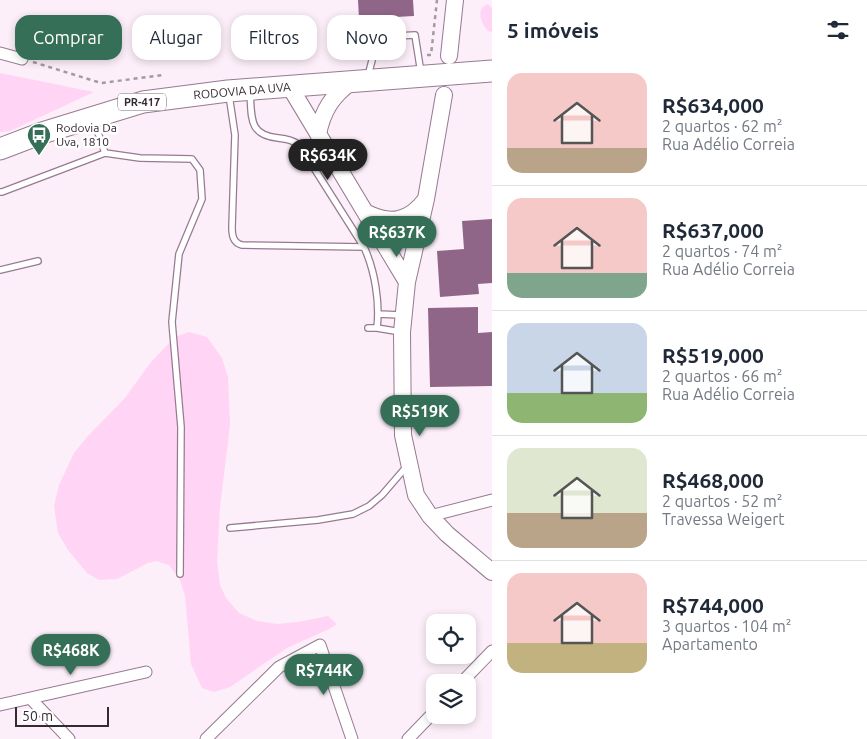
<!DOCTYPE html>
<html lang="pt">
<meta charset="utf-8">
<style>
:root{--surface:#fff;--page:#f2f2f3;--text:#1f2937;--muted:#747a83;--line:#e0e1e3;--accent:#366f58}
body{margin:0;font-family:Ubuntu,sans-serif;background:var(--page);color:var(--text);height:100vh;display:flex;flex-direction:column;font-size:19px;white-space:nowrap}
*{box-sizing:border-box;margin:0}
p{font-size:16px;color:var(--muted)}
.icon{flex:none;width:28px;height:28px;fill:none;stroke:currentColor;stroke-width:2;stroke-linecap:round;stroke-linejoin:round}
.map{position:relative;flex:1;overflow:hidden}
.side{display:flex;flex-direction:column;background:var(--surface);width:375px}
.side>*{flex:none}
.top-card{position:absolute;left:15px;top:15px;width:401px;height:45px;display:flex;gap:10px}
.controls{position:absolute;left:426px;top:614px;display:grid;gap:10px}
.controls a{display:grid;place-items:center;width:50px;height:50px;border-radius:10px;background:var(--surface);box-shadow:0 2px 8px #0003;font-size:25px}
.scale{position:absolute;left:15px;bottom:12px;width:94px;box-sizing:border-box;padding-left:5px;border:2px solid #352932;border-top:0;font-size:14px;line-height:18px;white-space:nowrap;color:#352932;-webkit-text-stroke:4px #fff;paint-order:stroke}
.price{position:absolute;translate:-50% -42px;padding:0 11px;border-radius:18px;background:var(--accent);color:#fff;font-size:16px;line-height:32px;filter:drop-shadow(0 1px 2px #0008)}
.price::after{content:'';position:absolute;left:50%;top:30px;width:15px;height:11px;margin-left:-8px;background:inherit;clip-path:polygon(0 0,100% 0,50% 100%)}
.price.active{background:#222;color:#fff}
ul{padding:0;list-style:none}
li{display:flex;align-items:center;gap:15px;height:125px;padding:0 15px}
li+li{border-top:1px solid var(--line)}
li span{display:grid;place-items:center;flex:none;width:140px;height:100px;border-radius:15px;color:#555}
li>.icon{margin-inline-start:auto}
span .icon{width:60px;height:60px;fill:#fffc;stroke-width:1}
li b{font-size:21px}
h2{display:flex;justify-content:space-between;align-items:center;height:60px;padding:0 15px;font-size:21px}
.pill{padding:0 18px;border-radius:15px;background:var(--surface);box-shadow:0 2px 8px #0003;font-size:18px;line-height:45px}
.pill.active{background:var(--accent);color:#fff}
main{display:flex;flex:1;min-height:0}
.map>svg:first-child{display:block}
.green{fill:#ffd4f5}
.building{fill:#906688}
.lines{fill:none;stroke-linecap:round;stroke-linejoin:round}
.lane-casing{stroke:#977a91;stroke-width:8}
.street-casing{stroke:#977a91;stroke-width:13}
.secondary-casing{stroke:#977a91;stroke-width:18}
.highway-casing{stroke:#977a91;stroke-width:23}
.path{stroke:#a598a2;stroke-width:2.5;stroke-dasharray:4 4;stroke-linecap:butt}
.lane{stroke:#fff;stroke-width:5.5}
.street{stroke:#fff;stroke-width:11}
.secondary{stroke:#fff;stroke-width:16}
.highway{stroke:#fff;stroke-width:21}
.labels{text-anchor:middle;stroke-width:5;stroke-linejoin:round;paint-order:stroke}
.shield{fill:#fff;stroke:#726970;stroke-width:1}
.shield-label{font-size:11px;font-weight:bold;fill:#352932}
.street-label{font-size:12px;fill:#352932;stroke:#fff}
.poi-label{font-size:12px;fill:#352932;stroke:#fff;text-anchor:start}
</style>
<main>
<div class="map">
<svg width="492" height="739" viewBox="0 0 492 739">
<rect width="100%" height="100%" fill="#fceff9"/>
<path class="green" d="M488,4L492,8V32L488,31C481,23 475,9 488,4Z
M0,73L94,92L10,131L0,132Z
M189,332L207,337L222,358L228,377L230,425L220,507L217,561L220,585L226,598L239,613L257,621L277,624L298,622L328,616L337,624L329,629L287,648L230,687L214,692L202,688L191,664L185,596L180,580L169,565L156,561L148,563L117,579L99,580L87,573L68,550L58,533L54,506L59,485L74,453L87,437L125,398L151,362L175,337Z"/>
<path class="building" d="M358,0H413L414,16L359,19Z
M492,219V283L478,284L479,294L440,297L437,251L464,249L462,221Z
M478,307V333L492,332V386L430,387L428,308Z"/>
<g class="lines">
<g class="lane-casing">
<path id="lane" d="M368,76L378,37L415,35L421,73
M250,93C252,117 248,135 278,138C286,139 294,140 300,146L364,247C375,271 380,303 377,328
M229,95L235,135L232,227C232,235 233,243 242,245L364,247
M94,121L105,153L140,158L192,159L200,170L202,199L179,254L172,322L181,427L180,574
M0,192H2L105,153
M0,270L38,261
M378,314L401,315
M368,328H377L401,332
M230,528L318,520L353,514L369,506L382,495L407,466"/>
</g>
<g class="street-casing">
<path id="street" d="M0,53L22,59
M430,516L492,500
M462,682L492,651
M31,699L69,739
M0,705L146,672
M206,739L279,667L320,645L352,739
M408,739L435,711"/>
</g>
<g class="secondary-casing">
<path id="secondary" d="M449,56L455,0
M290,87L407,282
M444,95L426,199L407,282L402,332L403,435L416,495L430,516L447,534L492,572
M318,134C323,110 332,96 352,81
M365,212C390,225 409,222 426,199
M387,220L417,241"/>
</g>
<g class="highway-casing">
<path id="highway" d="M0,149L42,133L143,102L228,91L492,71"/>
</g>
<path class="path" d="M427,55H431L437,0
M33,62L101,83L164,75"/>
<use href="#lane" class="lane"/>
<use href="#street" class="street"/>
<use href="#secondary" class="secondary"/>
<use href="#highway" class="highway"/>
</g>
<defs>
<g id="bus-pin" transform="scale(1.25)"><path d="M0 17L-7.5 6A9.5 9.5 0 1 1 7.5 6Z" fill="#366f58" stroke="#fff"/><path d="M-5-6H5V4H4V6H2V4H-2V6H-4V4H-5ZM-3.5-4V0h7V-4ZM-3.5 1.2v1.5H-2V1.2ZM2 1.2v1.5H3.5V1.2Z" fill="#fff"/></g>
</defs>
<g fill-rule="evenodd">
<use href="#bus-pin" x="39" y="135"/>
</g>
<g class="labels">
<rect class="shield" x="118" y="93.5" width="48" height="17" rx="4"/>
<g class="shield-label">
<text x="142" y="106">PR-417</text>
</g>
<g class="street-label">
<text transform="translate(242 91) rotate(-5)" y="4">RODOVIA DA UVA</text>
</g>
<g class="poi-label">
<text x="56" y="132">Rodovia Da<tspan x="56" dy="14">Uva, 1810</tspan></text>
</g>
</g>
</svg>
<div class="controls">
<a><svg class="icon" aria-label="locate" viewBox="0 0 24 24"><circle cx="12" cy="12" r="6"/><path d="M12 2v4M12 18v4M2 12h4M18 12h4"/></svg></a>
<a><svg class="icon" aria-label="layers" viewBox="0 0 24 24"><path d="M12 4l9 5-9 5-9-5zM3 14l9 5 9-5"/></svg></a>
</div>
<div class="scale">50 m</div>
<b class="price active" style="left:328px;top:181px">R$634K</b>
<b class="price" style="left:397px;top:258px">R$637K</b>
<b class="price" style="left:420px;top:437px">R$519K</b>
<b class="price" style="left:71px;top:676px">R$468K</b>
<b class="price" style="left:324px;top:696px">R$744K</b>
<div class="top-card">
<a class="pill active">Comprar</a>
<a class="pill">Alugar</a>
<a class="pill">Filtros</a>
<a class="pill">Novo</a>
</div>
</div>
<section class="side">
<h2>5 imóveis<svg class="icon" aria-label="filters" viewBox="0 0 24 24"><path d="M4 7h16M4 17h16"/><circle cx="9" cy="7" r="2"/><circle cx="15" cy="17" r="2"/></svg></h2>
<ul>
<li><span style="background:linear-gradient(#f6c9c9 75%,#b9a48a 0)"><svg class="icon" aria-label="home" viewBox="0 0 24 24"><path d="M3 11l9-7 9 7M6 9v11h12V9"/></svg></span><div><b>R$634,000</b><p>2 quartos · 62 m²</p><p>Rua Adélio Correia</p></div></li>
<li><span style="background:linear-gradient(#f6c9c9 75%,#7fa58c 0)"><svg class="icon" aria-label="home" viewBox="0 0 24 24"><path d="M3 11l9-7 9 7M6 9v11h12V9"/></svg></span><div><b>R$637,000</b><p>2 quartos · 74 m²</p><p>Rua Adélio Correia</p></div></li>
<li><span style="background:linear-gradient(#c9d6e8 70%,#8fb573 0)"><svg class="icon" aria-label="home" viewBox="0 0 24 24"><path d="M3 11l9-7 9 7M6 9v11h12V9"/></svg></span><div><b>R$519,000</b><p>2 quartos · 66 m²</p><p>Rua Adélio Correia</p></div></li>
<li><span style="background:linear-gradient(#dfe7d0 65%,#b9a48a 0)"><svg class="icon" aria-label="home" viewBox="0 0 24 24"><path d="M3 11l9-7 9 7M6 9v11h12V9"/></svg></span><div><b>R$468,000</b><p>2 quartos · 52 m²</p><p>Travessa Weigert</p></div></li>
<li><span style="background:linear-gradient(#f6c9c9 70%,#c2b280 0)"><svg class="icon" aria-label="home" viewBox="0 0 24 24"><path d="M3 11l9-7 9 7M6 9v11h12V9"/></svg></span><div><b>R$744,000</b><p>3 quartos · 104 m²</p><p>Apartamento</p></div></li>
</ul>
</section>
</main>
